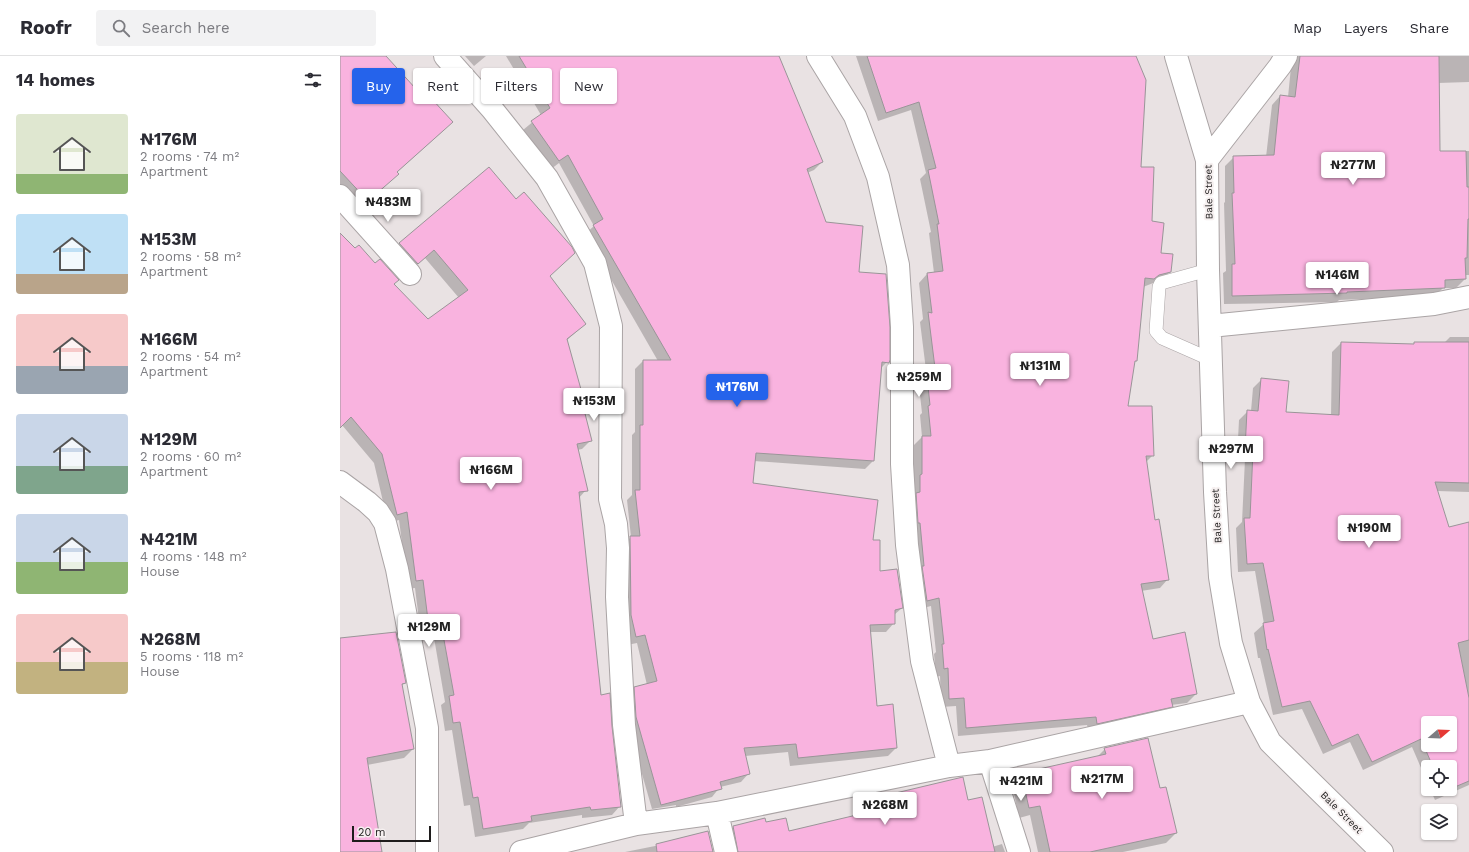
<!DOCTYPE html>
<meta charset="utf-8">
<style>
:root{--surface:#fff;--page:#f2f2f3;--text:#2b2b33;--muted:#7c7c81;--line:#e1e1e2;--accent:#2563eb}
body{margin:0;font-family:"Work Sans",sans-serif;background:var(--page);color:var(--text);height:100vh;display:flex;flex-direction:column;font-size:15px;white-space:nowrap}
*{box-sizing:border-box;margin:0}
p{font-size:13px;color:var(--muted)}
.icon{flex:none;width:22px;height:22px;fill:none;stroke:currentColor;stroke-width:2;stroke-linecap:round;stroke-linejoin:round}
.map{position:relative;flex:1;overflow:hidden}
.details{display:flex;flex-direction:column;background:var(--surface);width:340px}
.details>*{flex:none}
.guide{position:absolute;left:12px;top:12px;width:380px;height:36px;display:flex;gap:8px}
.needle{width:26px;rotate:71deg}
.tools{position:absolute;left:1081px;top:660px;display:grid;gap:8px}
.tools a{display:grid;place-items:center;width:36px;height:36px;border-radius:4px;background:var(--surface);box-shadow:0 1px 3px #0004;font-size:20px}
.scale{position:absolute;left:12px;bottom:10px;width:79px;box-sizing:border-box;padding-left:4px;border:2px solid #1e1c1c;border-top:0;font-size:11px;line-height:14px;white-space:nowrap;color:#1e1c1c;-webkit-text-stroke:3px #f6f0f0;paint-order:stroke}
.price{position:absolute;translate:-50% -34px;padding:0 9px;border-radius:4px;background:#fff;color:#222;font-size:13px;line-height:26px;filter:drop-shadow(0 1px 2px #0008)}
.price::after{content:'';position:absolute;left:50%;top:24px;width:12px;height:9px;margin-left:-6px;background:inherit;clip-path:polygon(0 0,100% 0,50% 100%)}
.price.current{background:var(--accent);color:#fff}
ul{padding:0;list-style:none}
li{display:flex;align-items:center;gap:12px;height:100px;padding:0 16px}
li span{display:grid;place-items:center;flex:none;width:112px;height:80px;border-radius:4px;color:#555}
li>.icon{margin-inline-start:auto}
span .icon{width:48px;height:48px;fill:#fffc;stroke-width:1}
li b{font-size:17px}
h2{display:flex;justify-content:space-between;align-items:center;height:48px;padding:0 16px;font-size:17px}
.pill{padding:0 14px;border-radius:4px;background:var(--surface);box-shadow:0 1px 3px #0004;font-size:14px;line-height:36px}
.pill.current{background:var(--accent);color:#fff}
header{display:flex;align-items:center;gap:24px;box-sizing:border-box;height:56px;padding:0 20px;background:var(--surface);border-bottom:1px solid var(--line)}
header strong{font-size:19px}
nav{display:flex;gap:22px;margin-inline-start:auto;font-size:14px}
.search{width:280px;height:36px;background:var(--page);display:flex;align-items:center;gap:10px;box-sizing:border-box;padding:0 14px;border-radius:4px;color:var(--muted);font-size:15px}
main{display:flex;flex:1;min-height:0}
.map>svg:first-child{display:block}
.shadow{fill:#0003;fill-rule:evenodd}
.building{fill:#f9b3df;stroke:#9a9598;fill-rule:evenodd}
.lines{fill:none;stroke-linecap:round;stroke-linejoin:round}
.lane-casing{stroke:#aaa4a5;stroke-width:14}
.street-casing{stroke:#aaa4a5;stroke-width:24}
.lane{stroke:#fff;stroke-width:13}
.street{stroke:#fff;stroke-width:22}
.labels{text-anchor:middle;stroke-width:4;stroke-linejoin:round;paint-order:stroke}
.street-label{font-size:10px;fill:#1e1c1c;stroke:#f6f0f0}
</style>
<header>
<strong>Roofr</strong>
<div class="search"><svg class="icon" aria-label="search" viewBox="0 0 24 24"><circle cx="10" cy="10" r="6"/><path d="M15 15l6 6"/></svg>Search here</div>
<nav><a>Map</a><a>Layers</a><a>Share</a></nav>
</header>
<main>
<section class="details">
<h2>14 homes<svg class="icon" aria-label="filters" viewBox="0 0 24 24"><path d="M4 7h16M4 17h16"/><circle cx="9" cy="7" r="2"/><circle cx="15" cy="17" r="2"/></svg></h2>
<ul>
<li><span style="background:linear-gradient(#dfe7d0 75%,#8fb573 0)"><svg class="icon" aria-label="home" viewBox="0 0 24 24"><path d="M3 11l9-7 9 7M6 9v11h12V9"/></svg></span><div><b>₦176M</b><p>2 rooms · 74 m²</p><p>Apartment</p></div></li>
<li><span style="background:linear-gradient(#bfe0f5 75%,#b9a48a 0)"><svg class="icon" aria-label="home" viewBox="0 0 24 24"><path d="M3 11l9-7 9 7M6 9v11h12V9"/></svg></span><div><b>₦153M</b><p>2 rooms · 58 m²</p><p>Apartment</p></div></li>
<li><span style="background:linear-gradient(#f6c9c9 65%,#9aa5b1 0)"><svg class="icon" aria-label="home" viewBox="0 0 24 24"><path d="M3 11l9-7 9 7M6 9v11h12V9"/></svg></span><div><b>₦166M</b><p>2 rooms · 54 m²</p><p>Apartment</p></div></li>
<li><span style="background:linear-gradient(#c9d6e8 65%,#7fa58c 0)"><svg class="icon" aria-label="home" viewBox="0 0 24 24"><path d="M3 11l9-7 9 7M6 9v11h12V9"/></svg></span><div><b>₦129M</b><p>2 rooms · 60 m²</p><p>Apartment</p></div></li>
<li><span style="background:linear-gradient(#c9d6e8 60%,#8fb573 0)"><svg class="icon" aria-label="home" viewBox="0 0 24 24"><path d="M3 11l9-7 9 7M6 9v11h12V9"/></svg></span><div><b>₦421M</b><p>4 rooms · 148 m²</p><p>House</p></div></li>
<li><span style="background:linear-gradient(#f6c9c9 60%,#c2b280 0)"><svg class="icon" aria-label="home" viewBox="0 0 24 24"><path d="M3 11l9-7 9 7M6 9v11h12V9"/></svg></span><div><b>₦268M</b><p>5 rooms · 118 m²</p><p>House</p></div></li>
</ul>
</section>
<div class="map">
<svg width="1129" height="796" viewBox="0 0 1129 796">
<rect width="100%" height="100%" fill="#e9e2e3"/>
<path class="shadow" d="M0,0H45L103,75L56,117L49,126L19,153L0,132Z
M125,0H146L134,10Z
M166,0H439L438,1L482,106L474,114L467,117L485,167L518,216L548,305L540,313L533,405L525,413L414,405L412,428L532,485L539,516L562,552L554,559V567L546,576H530L536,651L556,692L548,700L450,710L448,696L405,700L409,717L401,726L380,731L372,741L336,751V749L312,753L288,669L286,640L295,632L307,629L297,587L287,589L282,490L291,481L287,444L292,439V379L295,376V313L303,305H318L245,178L254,170L219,107L211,113L183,74L201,59Z
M516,0H795L800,112L811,166L820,198L830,216L821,224L803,231L796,305L794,306L787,352L813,399L806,406L814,465L828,523L820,532L801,535L812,584L856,638L847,647L831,649L823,659L749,676L747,669L618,680L616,650L601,651L600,620L596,621L594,598L596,596L591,550L579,553L574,426V389L582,381L580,359L582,357L579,330L587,322L580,266L583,263L579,227L587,218L594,217L589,177L591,176L580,123L586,117L571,54L538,65Z
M948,0H1129V26L1098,27L1099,95H1129V219H1125V223L1116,232H1103L1095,240L999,244L997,246L884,248L883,217L886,215L884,147L885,146V110L894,101H926L932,49L940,40L948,41L952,1Z
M0,178L53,228L88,264L119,242L85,202L72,213L54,193L63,185L209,220L245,268L226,285L241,337L240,339L251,384L242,393L237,394L246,434L238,443L261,640L271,671L280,750L272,759L242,762V759L189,767L183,773L135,781L130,749L124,750L112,674L105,675L101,649L105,646L92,570L80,572L75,532L68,533L59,464L48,467L34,407L2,369L0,371Z
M1110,281H1129V436L1097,435L1108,473L1129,467V729L1095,744L1090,733H1110V711H1088V728L1072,691L1023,714L1010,686L983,698L962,653L933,659L920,602H918L914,577L924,568L915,515L898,516L896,472L902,466L905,403L897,402L899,364L908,355H911L913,332L922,323L945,357L991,360L992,296L1001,287L1074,289L1104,287ZM1088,667H1110V689H1088Z
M0,583L65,627L61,630L73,693L64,702L27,709L41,796H0Z
M765,693L819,733L836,777L826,787L783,796H698L690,759L679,762L672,728L682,718L757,701Z
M522,745H628L652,791L662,788L665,796H389L385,779L393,771L425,767L448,776L516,760L514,754Z
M330,787L372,796H285Z"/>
<path class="building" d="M0,0H46L76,33L80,30L113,66L57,116L59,118L28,145L0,115Z
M179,0H439L483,106L467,113L486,166L523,170L519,216L546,218L550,271V304L549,307L542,306L534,405L416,397L413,427L538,444L533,484H540V515L557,513L563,552L555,554V568L530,569L537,650L553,648L557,692L458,702L456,688L404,692L410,718L380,726L382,733L321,749L296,661L294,631L317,625L305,579L296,581L291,559L290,480H300L295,434H300V369H303V304H331L253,169L263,163L228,99L219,105L191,65L210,52Z
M527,0H796L806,24L801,111H814L812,165L824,167L821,197L833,198L831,216L819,219L814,223L805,222L797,305H795L788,350H812L814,400H806L815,464L819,463L829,524L801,528L813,583L845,576L857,638L831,643L833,651L757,668L756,661L626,672L624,642L609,643L608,612L604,613L602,588H604L599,542L587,545L582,510H584L580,467H578L576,437L580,436V419L582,418V380H591L588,350L590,349L587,321L596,320L588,256L592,257L587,217L603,215L597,168H599L588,114L596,112L579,46L546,57Z
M960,0H1099L1100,95H1126L1127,131H1129V163H1128L1127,202H1125L1126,223L1105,224V232L1007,236V237L892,240V208H895L892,137H894L893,100L934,99L940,39L955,41Z
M149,111L176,143L184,136L232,191L235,197L210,220L246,268L227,283L242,337L240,338L252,385L237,388L248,435L239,436L259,620L261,639L270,637L272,670L281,751L251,754L250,751L191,760L192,765L143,773L138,741L133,742L120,666L113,667L109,640L114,639L100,562L88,564L83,524L76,525L67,456L57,459L42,398L11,361L0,372V177L15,192L19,189L35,207L40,203L59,224L54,228L88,263L128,234L94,194L78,208L59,187Z
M1001,286L1074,288V286H1129V427L1095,426L1109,471L1129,466V584L1118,587L1129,642V725L1110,733V711H1093L1081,683L1032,706L1018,678L992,690L970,645L942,651L928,593L927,594L923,567L934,565L923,507L907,508L904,462H910L913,395L905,394L907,354L918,355L921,322L949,325L946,356L999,359ZM1088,667H1110V689H1088Z
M56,576L66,627L62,628L74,693L27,702L42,796H0V582Z
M808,682L820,732L826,731L837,777L750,796H710L700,750L689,752L681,717L766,698L764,692Z
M623,721L628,744L642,741L655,796H398L393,770L425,762L426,766L446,762L449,775L525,757L522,745Z
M368,775L373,796H317L316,788Z"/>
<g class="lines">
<g class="lane-casing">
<path id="lane" d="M868,214L821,227L819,231L816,275L822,282L872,304"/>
</g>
<g class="street-casing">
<path id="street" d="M105,0L152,53L207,122L255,207L271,270L270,443L276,468L278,492L277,541L284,669L296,768
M478,0L515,60L538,121L558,209L562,271V408L567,489L582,605L609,710
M836,0L867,104L868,214L875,436L880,521L891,587L909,646L930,686L1042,796
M867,104L940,10L946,0
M0,140L70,218
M870,270L1094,248L1129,241
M0,426L27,446L38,456L45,467L57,513L87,672V796
M650,705L679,796
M377,757L386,796
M181,796L296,768L377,757L609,710L650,705L909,646"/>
</g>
<use href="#lane" class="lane"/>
<use href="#street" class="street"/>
</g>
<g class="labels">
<g class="street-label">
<text transform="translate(868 136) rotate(-91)" y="4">Bale Street</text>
<text transform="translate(876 460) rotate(-93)" y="4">Bale Street</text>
<text transform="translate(1002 756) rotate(45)" y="4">Bale Street</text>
</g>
</g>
</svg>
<div class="tools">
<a><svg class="needle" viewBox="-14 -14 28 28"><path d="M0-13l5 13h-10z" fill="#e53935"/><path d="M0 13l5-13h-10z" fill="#7c7c81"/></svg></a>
<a><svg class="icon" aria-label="locate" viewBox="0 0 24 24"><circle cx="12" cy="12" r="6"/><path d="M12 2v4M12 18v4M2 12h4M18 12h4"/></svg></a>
<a><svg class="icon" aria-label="layers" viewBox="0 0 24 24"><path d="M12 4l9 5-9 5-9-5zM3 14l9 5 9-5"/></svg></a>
</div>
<div class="scale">20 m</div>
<b class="price" style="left:1013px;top:130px">₦277M</b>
<b class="price" style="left:48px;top:167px">₦483M</b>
<b class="price" style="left:997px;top:240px">₦146M</b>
<b class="price" style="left:700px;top:331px">₦131M</b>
<b class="price" style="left:579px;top:342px">₦259M</b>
<b class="price current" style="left:397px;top:352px">₦176M</b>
<b class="price" style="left:254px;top:366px">₦153M</b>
<b class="price" style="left:891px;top:414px">₦297M</b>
<b class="price" style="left:151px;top:435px">₦166M</b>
<b class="price" style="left:1029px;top:493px">₦190M</b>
<b class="price" style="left:89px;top:592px">₦129M</b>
<b class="price" style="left:762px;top:744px">₦217M</b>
<b class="price" style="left:681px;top:746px">₦421M</b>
<b class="price" style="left:545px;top:770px">₦268M</b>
<div class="guide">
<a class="pill current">Buy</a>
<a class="pill">Rent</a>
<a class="pill">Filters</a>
<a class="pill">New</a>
</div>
</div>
</main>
